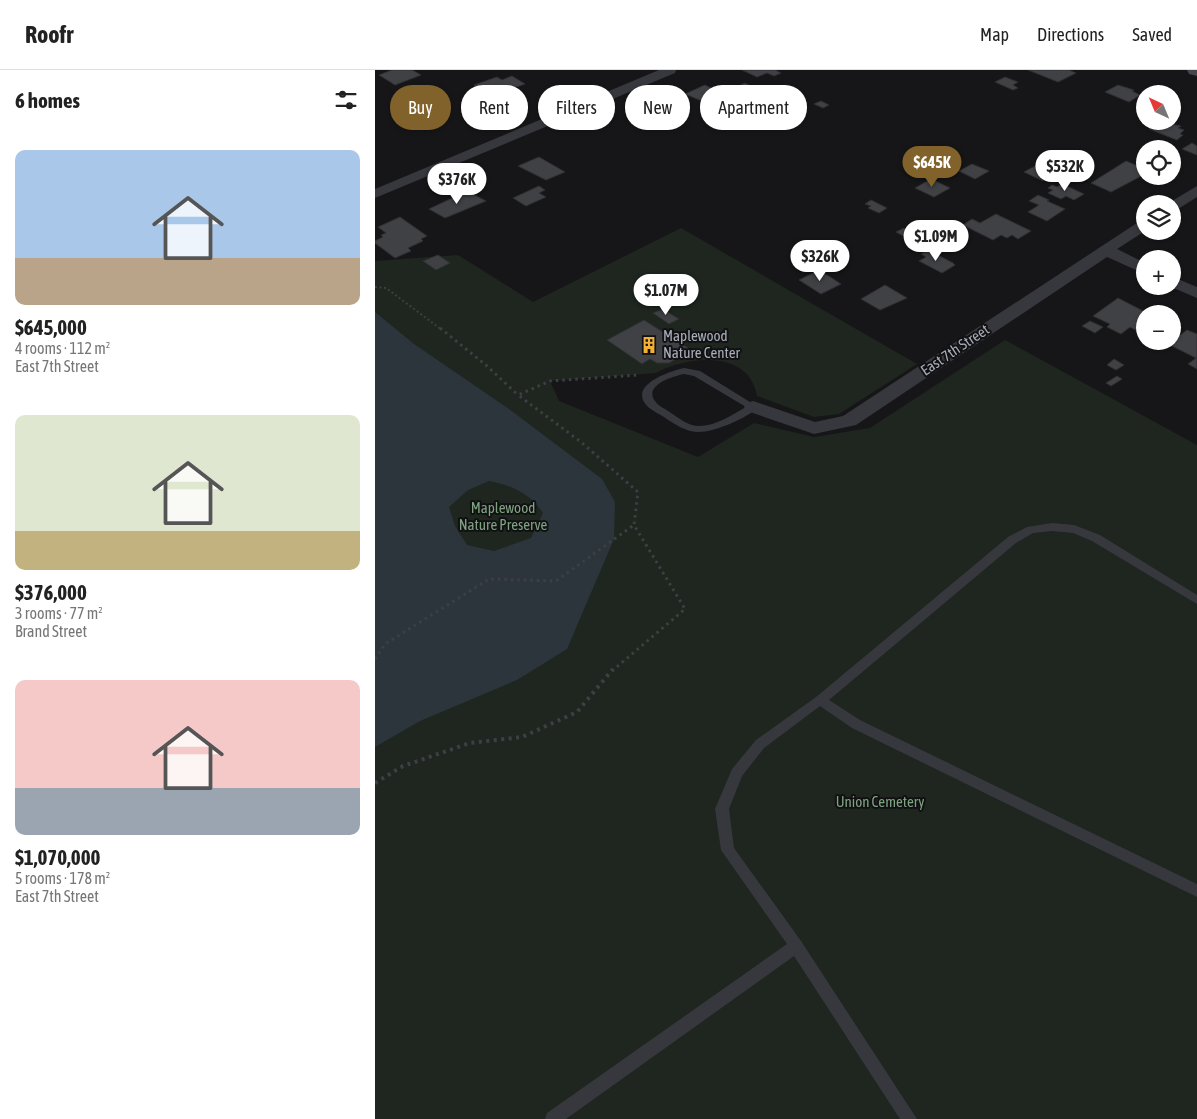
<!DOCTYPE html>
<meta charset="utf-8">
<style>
:root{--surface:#fff;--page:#f6f6f6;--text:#222;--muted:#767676;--line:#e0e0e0;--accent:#80622a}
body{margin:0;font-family:"Asap Condensed",sans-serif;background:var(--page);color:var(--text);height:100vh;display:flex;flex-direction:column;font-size:19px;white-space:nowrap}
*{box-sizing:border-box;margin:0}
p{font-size:16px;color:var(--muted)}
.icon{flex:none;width:28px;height:28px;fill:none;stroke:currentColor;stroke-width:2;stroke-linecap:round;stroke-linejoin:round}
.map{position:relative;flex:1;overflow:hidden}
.details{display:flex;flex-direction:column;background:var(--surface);width:375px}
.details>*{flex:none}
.guide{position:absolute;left:15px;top:15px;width:475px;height:45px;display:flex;gap:10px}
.needle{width:32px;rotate:316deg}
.fabs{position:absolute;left:761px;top:15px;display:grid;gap:10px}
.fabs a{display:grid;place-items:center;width:45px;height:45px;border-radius:50%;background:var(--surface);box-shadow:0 1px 4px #0004;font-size:25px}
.price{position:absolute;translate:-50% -42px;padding:0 11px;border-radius:18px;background:#fff;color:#222;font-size:16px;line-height:32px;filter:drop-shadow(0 1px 2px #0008)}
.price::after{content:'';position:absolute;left:50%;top:30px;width:15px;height:11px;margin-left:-8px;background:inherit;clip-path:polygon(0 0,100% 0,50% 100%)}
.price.current{background:var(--accent);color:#fff}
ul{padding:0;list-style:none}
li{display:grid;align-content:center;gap:10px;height:265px;padding:0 15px}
li span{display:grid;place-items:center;height:155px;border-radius:10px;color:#555}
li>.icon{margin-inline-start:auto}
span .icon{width:90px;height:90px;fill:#fffc;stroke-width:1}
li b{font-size:21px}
h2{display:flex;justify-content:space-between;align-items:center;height:60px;padding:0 15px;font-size:21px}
.chip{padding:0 18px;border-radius:22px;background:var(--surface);box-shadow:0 1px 4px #0004;font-size:18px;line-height:45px}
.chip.current{background:var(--accent);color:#fff}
header{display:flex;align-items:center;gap:30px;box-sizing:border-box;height:70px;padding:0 25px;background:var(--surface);border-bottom:1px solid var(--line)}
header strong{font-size:24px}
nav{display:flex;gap:28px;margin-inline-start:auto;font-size:18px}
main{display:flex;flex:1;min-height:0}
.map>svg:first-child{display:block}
.green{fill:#1e261f}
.water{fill:#2c353c;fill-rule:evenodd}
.building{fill:#404145;stroke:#303034}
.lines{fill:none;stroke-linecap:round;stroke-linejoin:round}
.path-far2{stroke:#3d3f44;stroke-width:2;stroke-dasharray:2 2.5;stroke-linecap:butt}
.path-far1{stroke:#3d3f44;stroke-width:3;stroke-dasharray:2.5 4;stroke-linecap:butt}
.path{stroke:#3d3f44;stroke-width:4;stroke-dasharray:3 4.5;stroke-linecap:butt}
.service{fill:#37383d;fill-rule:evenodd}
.minor{fill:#37383d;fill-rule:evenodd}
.secondary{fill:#45474d;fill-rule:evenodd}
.labels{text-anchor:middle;stroke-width:4;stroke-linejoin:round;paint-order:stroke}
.poi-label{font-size:15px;fill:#a8adb8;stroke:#111113;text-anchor:start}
.street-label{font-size:15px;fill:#a8adb8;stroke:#111113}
.park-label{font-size:15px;fill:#7fa381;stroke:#111113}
</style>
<header>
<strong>Roofr</strong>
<nav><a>Map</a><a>Directions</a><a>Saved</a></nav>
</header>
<main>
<section class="details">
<h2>6 homes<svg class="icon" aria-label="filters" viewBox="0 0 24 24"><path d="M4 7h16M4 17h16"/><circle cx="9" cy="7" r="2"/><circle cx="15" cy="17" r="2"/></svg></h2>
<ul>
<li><span style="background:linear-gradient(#a9c7e8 70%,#b9a48a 0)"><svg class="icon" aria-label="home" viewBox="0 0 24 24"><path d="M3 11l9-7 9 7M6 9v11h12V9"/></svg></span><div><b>$645,000</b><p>4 rooms · 112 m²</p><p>East 7th Street</p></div></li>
<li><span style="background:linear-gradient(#dfe7d0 75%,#c2b280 0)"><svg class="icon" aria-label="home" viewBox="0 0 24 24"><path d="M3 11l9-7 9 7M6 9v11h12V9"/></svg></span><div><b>$376,000</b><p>3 rooms · 77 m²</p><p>Brand Street</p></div></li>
<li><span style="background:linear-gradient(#f6c9c9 70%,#9aa5b1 0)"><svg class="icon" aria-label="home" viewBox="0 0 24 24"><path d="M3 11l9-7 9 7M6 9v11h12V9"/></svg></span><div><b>$1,070,000</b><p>5 rooms · 178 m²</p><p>East 7th Street</p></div></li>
</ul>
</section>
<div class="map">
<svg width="822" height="1049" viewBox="0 0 822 1049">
<rect width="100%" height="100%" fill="#161618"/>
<path class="green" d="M306,158L542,294L464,344L439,347L382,326C374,279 312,286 281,303L175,311L184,331L323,387L379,353L439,367L495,358L630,270L822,375V1049H0V191L83,185L158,232Z"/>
<path class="water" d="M0,242L39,274L134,339L227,409L240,432L239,469L192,579L142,610L45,651L0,677ZM114,411C136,415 155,423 168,443L156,468L119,481L92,475L80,456L74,437L93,420Z"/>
<path class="building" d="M17,0H37L46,5L20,15L4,5Z
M367,0H400L406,3L399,6L392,3L382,7Z
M653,0H694L701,3L683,12Z
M137,6L150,14L116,26L99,15L122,7L127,10Z
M630,7L643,12L638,15L643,18L638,20L620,12Z
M370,13L383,20L370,26L357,19Z
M330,15L355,27L339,36L310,24Z
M743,15L759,20L757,21L765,25L754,32L730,22Z
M296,30L311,37L277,53L261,45Z
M446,31L454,35L448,38L439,34Z
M47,38L58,45L51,48L54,49L33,57L22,49L27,47L22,44L33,40L37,42Z
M366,43L378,49L359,58L347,51Z
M785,52L806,56L803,58L809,60L805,64L808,65L802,70L774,59Z
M817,73L822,76V85L807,79Z
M164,87L190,102L171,110L143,96Z
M751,91L770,99V104L736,122L716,113Z
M597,94L614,101L600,109L584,101Z
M662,95L681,104L668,111L649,102Z
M556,109L575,118L559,127L540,118Z
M687,114L709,124L699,130L691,126L686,129L673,123L678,120L673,118L677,115L682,117Z
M164,116L170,120L164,123L171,127L151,136L138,128Z
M92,121L111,131L70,148L54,139Z
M663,125L674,130L672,131L690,139L672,151L653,142L664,135L654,131Z
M496,130L512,138L504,143L493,138L496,136L490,134Z
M621,144L656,161L643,169L637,165L632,168L626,165L618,170L588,155L597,149L605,153Z
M25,147L52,166L46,169L48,171L33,178L36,181L20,188L0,173V171L8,167L6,165L11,163L3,157Z
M529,158L542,165L534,169L521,162Z
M553,180L578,193L580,195L567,203L544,191L551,187L546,184Z
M63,185L75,193L61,200L48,191Z
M444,200L466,214L446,224L424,210Z
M510,215L532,228L505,240L486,229Z
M743,228L770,242L772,240L780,244H770V265L755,257L746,264L732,257L735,254L718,246Z
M288,239L304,249L294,254L278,243Z
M269,250L316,280L294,293H282L275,289L267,294L232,270Z
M715,251L728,257L720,263L707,256Z
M812,260L822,264V299L813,294L821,288L793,274Z
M739,289L749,295L741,300L732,295Z
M742,306L747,309L736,316L731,313Z"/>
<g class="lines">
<path class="path-far2" d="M0,217L11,218L67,260"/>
<path class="path-far1" d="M65,258L112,296L143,325
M0,589L10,574L114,509L181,511L259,455
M237,601L310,539L259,455L263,422L206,372L143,325L175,311L263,305"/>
<path class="path" d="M0,713L28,696L95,673L147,667L202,642L238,599"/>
<path class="service" d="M309,298L325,301L383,337C373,348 339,362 324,362C311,362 299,354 289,347C284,344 278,341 273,337C251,315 296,301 309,298ZM309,304L319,306L371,337C357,345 341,356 324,356C313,356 304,348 296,343C291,339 283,336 280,331C268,315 299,306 309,304Z
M677,453L699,455L725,465L822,525V534L717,471L698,463L677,461L658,463L641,473L454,630L485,650L822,814V827L477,658L445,636L389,678L367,706L354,739L359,778L426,871L542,1049H525L419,886L191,1049H170L172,1043L412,874L346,780L340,739L357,699L381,670L441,627L633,467L652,457Z"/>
<path class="minor" d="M284,0H301L300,3L0,128V119Z
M822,116V127L803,139L798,140V134H792Z
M770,149V161L742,179L770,193V204L732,187L481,355L439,364L372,341L369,337L372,333L378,331L440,352L468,346L765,151Z
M798,207L822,217V228L794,216H798Z"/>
<path class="secondary" d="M812,0H822V6L814,4Z"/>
</g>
<defs>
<g id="building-bare" transform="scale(1.35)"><path d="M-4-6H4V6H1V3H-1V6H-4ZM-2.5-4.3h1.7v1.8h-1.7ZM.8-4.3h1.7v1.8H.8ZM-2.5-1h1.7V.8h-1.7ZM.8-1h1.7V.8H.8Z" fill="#f2b134" stroke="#111113" stroke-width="2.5" paint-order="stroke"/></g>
</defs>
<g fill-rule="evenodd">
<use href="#building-bare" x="274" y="275"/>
</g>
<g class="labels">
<g class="poi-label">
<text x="288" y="271">Maplewood<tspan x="288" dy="17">Nature Center</tspan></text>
</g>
<g class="street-label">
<text transform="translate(580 280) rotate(-34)" y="5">East 7th Street</text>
</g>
<g class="park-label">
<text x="128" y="443">Maplewood<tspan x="128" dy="17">Nature Preserve</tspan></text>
<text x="505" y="737">Union Cemetery</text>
</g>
</g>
</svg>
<div class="fabs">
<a><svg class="needle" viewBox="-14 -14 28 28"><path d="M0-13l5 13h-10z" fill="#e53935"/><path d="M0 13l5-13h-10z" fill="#767676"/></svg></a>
<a><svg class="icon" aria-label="locate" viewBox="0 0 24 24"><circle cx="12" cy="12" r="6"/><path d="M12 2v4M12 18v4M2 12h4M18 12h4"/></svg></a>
<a><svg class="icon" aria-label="layers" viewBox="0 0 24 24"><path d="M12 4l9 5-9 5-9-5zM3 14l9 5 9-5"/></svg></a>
<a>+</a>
<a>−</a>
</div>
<b class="price current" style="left:557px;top:118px">$645K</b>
<b class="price" style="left:690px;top:122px">$532K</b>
<b class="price" style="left:82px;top:135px">$376K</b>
<b class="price" style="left:561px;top:192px">$1.09M</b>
<b class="price" style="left:445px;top:212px">$326K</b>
<b class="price" style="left:291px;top:246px">$1.07M</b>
<div class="guide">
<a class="chip current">Buy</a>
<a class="chip">Rent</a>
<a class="chip">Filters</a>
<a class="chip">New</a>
<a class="chip">Apartment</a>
</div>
</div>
</main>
